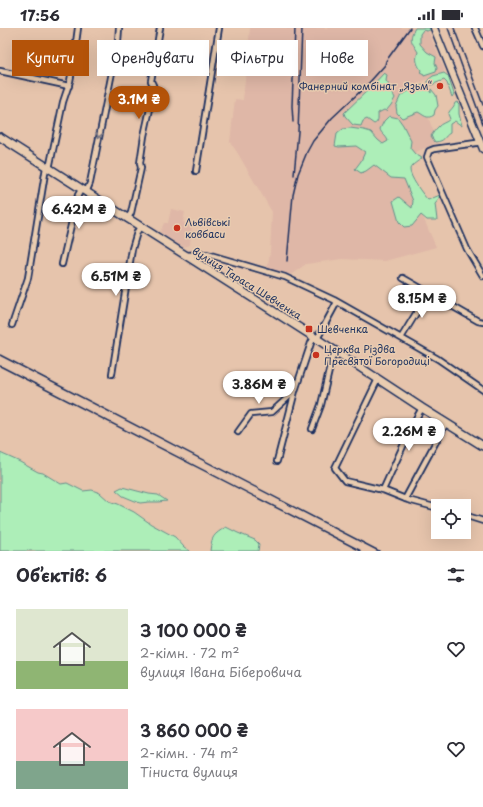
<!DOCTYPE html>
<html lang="uk">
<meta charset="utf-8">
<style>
:root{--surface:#fff;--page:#f2f2f3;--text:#2b2b33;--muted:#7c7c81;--accent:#b45309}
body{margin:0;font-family:"Playpen Sans",sans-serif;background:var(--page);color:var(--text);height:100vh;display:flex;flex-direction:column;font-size:15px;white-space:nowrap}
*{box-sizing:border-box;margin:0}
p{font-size:13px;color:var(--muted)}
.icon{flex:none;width:22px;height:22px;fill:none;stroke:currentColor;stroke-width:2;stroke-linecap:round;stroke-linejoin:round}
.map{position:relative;height:523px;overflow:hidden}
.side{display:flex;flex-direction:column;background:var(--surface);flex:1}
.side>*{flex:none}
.guide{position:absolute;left:12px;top:12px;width:459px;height:36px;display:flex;gap:8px}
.fabs{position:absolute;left:431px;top:471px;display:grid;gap:8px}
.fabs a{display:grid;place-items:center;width:40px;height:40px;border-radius:0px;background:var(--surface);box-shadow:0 4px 16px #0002;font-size:20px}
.price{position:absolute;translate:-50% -34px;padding:0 9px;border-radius:14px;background:#fff;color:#222;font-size:13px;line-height:26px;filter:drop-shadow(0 1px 2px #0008)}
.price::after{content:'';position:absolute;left:50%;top:24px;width:12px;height:9px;margin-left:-6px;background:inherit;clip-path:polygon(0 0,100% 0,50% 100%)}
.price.active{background:var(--accent);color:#fff}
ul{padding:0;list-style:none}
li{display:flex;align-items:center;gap:12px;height:100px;padding:0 16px}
li span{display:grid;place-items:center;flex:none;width:112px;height:80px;border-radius:0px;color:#555}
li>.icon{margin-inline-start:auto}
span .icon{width:48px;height:48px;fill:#fffc;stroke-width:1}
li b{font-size:17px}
h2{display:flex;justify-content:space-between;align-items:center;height:48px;padding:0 16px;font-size:17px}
.tag{padding:0 14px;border-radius:0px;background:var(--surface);box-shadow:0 4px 16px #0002;font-size:14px;line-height:36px}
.tag.active{background:var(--accent);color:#fff}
.status{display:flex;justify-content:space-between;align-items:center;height:28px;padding:0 20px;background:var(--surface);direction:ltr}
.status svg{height:11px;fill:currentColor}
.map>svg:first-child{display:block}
.built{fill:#dfb7a7}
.green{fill:#adeeb8;stroke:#648e8b}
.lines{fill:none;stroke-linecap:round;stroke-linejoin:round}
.minor-casing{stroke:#1b2f5e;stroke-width:8}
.secondary-casing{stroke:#1b2f5e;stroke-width:9}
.primary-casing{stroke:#1b2f5e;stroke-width:10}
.minor{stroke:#e9ccb0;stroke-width:4.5}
.secondary{stroke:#e9ccb0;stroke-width:6}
.primary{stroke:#e9ccb0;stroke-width:7}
.rail{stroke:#1b2f5e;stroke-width:1.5}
.oneway{stroke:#787683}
.poi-dot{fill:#c8321e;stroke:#e9ccb0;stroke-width:1.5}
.labels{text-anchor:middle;stroke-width:3;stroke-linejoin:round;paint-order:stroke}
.poi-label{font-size:10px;fill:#1b2f5e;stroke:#e9ccb0;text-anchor:start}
.street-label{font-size:10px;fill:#1b2f5e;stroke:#e9ccb0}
</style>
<div class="status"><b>17:56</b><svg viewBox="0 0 49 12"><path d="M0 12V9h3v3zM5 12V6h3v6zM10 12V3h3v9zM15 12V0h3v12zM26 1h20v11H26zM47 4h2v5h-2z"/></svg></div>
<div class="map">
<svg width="483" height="523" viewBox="0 0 483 523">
<rect width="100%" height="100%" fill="#e6c4ac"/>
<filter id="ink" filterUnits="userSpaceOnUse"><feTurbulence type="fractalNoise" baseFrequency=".025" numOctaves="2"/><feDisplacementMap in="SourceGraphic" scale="8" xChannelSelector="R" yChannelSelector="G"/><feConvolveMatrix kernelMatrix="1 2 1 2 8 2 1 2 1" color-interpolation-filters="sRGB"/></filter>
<g filter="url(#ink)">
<path class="built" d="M250,0H427L445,43L415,57L438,114L398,132L436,219L385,233L342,231L306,236L292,246L283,247L267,241L270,225L272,184L237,124L230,114L235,71L243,72Z
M171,181L185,184L183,194L192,197L190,217L183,219L160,204L164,195H168Z"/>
<path class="green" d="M415,0H431L432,1L427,3L423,2L420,6V16L427,24L436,29L435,35L437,40L436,44L424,48V47L420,45L421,42C417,37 415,31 418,24C412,14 408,12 415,0Z
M384,45L387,47L386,53C391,59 391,63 395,70L391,77L386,83L384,82L378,85C378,90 379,94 374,96L367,91L363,93L361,98L353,97L345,88L344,85L370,60Z
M444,45L448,48L454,66L452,69L447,55L444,52L431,57L428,55V52L433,48Z
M423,57L428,60L431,65V61L436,67L438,78L435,82L434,87C427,92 424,87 418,84L402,90L397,85L396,78L401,67L407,64Z
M457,74L459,76V86L462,98L455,93L450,96V105C443,109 446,113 435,114L431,108C433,105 435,102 438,99C441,95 446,95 450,91L448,86C450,81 454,80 455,75Z
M389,88L398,90L403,97L411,113L410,120L415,126L422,130C419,133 411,137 410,141C409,148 423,167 428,172L440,167V170L435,176L437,192H427L421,187L412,198L404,199L399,194L393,173L399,169L412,180L413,173L404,151L391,150L374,137L366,143L361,145L355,141L361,133L365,124L356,118L339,119L335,118L337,106L343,101L350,100L364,102L371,104L378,112L383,116L388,113C386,107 381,106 380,101L384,93Z
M0,425L18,433L38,444L43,445L61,456L67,455L83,463L92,462L100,465L109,473L118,476L134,484L151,496L175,509L184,519L190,523H0Z
M122,459L149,466L158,467L167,473L158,474H149L140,475L123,468L116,462Z
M226,499L238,505L255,512L259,516L258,523H210C212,508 213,507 226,499Z"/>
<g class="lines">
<g class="minor-casing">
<path id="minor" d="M475,0L483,18
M0,43L69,58
M480,114L476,115L434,121L429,123L427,129L467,221L483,248
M49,141L63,74L70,53L73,37L78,0
M196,143L219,0
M86,165L90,155L118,14L119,0
M127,191L131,185L141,140L140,135L144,108L154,63L153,57L151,53L160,0
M186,227L207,226L285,249L334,272L401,310L438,331L483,362
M62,236L78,167L81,162
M403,250L478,293L483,294
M12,297L28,250L46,139
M401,310L429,264
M317,311L337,274
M112,346L132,221L137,204L140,199
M378,351L335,440L345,453L383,462L408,472L438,480
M312,401L321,377L332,330L336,324
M238,404L251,386L272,384L295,363
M277,433L295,363L311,315L314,310
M383,462L414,394L422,380
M405,471L446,395
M464,487L483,493"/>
</g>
<g class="secondary-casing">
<path id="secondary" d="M434,0L483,121"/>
</g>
<g class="primary-casing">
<path id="primary" d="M0,109L317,311L422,380L483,418"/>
</g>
<use href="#minor" class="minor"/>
<use href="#secondary" class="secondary"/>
<use href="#primary" class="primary"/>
<path class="rail" d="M448,0L483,96
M454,0L483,77
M293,94L292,78L295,0
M294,147L298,104L302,0
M287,233L293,167L298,146L307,124L313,113L332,90L367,57L385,37L386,33L410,0
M0,327L379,523
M0,338L361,523"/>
</g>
<defs><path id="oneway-chevron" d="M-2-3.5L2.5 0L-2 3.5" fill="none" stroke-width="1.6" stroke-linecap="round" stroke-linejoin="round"/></defs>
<use class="oneway" href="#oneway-chevron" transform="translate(99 107) rotate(101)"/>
</g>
<g class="poi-dot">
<circle cx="440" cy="58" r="4"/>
<circle cx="177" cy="200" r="4"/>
<rect x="305" y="297" width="8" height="8" rx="2"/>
<circle cx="316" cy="327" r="4"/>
</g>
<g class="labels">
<g class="poi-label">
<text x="432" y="62" text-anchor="end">Фанерний комбінат „Язьм“</text>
<text x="185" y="198">Львівські<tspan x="185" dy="12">ковбаси</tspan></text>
<text x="317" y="305">Шевченка</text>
<text x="324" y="325">Церква Різдва<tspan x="324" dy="12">Пресвятої Богородиці</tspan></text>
</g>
<g class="street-label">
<text transform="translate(247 255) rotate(32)" y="4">вулиця Тараса Шевченка</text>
</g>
</g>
</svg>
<div class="fabs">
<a><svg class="icon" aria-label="locate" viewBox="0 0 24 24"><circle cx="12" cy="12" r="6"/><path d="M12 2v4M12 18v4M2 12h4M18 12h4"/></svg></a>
</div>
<b class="price active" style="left:139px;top:92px">3.1M ₴</b>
<b class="price" style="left:79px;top:202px">6.42M ₴</b>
<b class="price" style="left:116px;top:269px">6.51M ₴</b>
<b class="price" style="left:422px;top:291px">8.15M ₴</b>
<b class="price" style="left:259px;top:377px">3.86M ₴</b>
<b class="price" style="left:409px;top:424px">2.26M ₴</b>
<div class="guide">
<a class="tag active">Купити</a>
<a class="tag">Орендувати</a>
<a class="tag">Фільтри</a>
<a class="tag">Нове</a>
</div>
</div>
<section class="side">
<h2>Об’єктів: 6<svg class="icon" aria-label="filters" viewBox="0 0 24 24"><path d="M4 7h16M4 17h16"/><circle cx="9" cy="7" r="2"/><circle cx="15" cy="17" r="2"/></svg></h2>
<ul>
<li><span style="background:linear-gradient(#dfe7d0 65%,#8fb573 0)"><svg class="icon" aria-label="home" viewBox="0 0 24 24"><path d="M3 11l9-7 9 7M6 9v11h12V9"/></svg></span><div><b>3 100 000 ₴</b><p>2-кімн. · 72 m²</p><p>вулиця Івана Біберовича</p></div><svg class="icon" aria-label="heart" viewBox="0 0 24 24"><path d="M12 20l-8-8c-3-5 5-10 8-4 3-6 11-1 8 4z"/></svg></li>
<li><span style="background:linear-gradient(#f6c9c9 65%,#7fa58c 0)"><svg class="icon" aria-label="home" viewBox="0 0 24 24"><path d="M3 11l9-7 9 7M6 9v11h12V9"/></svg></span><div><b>3 860 000 ₴</b><p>2-кімн. · 74 m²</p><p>Тіниста вулиця</p></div><svg class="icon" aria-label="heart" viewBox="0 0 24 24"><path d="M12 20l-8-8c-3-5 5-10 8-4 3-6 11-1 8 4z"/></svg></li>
</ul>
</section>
